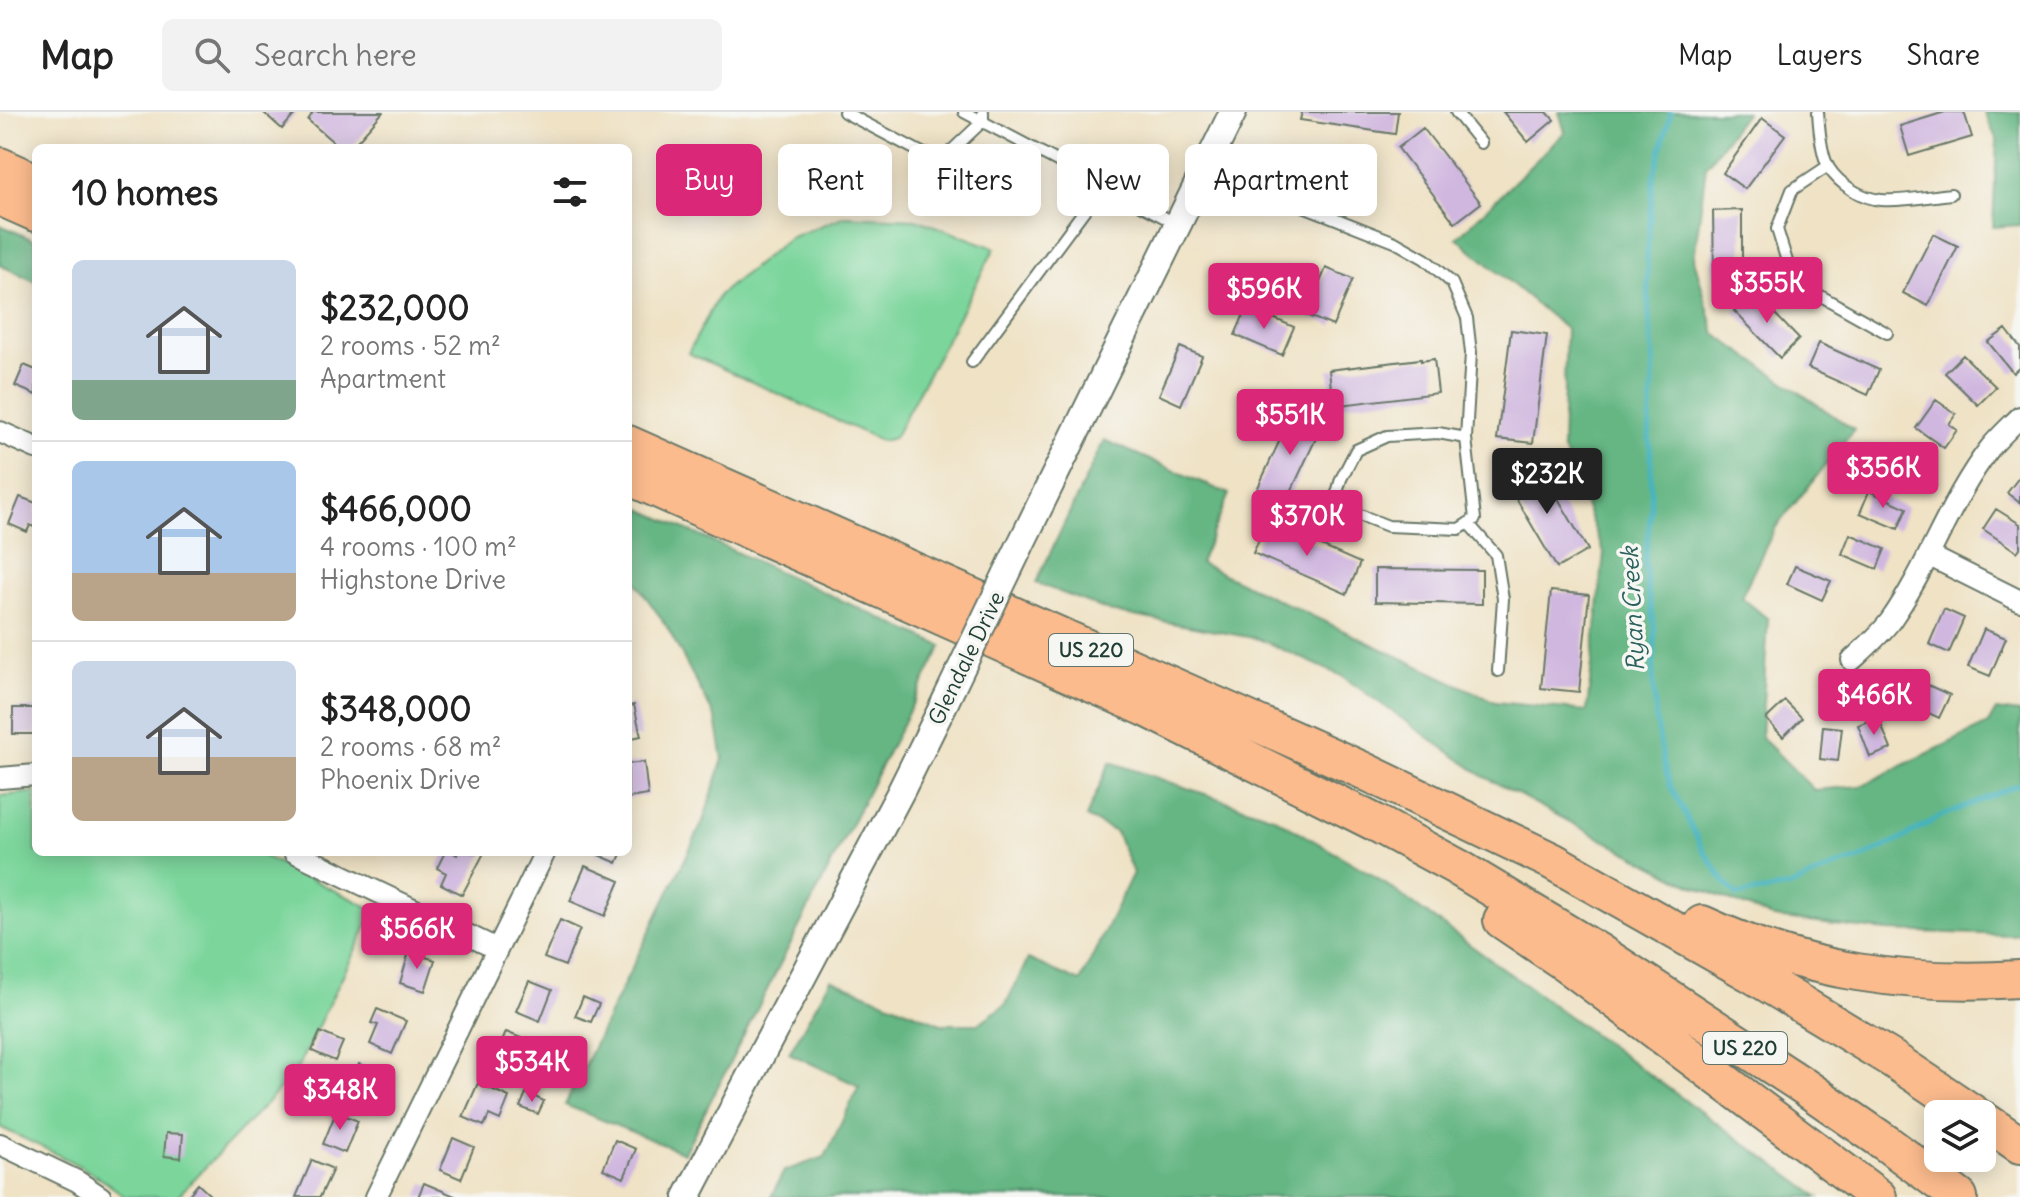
<!DOCTYPE html>
<meta charset="utf-8">
<style>
:root{--surface:#fff;--page:#f2f2f2;--text:#222;--muted:#767676;--line:#e0e0e0;--accent:#db2777}
body{margin:0;font-family:Delius,sans-serif;background:var(--page);color:var(--text);height:100vh;display:flex;flex-direction:column;font-size:30px;white-space:nowrap}
*{box-sizing:border-box;margin:0}
p{font-size:26px;color:var(--muted)}
.icon{flex:none;width:44px;height:44px;fill:none;stroke:currentColor;stroke-width:2;stroke-linecap:round;stroke-linejoin:round}
.map{position:relative;flex:1;overflow:hidden}
.drawer{position:absolute;left:32px;top:32px;width:600px;height:712px;display:flex;flex-direction:column;background:var(--surface);border-radius:12px;box-shadow:0 4px 20px #0003}
.drawer>*{flex:none}
.guide{position:absolute;left:656px;top:32px;width:760px;height:72px;display:flex;gap:16px}
.buttons{position:absolute;left:1924px;top:988px;display:grid;gap:16px}
.buttons a{display:grid;place-items:center;width:72px;height:72px;border-radius:12px;background:var(--surface);box-shadow:0 4px 20px #0003;font-size:40px}
.price{position:absolute;translate:-50% -68px;padding:0 18px;border-radius:8px;background:var(--accent);color:#fff;font-size:26px;line-height:52px;filter:drop-shadow(0 2px 4px #0008)}
.price::after{content:'';position:absolute;left:50%;top:48px;width:24px;height:18px;margin-left:-12px;background:inherit;clip-path:polygon(0 0,100% 0,50% 100%)}
.price.current{background:#222;color:#fff}
ul{padding:0;list-style:none}
li{display:flex;align-items:center;gap:24px;height:200px;padding:0 40px}
li+li{border-top:2px solid var(--line)}
li span{display:grid;place-items:center;flex:none;width:224px;height:160px;border-radius:12px;color:#555}
li>.icon{margin-inline-start:auto}
span .icon{width:96px;height:96px;fill:#fffc;stroke-width:1}
li b{font-size:34px}
h2{display:flex;justify-content:space-between;align-items:center;height:96px;padding:0 40px;font-size:34px}
.chip{padding:0 28px;border-radius:12px;background:var(--surface);box-shadow:0 4px 20px #0003;font-size:28px;line-height:72px}
.chip.current{background:var(--accent);color:#fff}
header{display:flex;align-items:center;gap:48px;box-sizing:border-box;height:112px;padding:0 40px;background:var(--surface);border-bottom:2px solid var(--line)}
header strong{font-size:38px}
nav{display:flex;gap:44px;margin-inline-start:auto;font-size:28px}
.search{width:560px;height:72px;background:var(--page);display:flex;align-items:center;gap:20px;box-sizing:border-box;padding:0 28px;border-radius:12px;color:var(--muted);font-size:30px}
.map>svg:first-child{display:block}
.green{fill:#7cd59b;stroke:#4e8968;stroke-width:2}
.forest{fill:#65b683;stroke:#427a5c;stroke-width:2}
.lines{fill:none;stroke-linecap:round;stroke-linejoin:round}
.stream{stroke:#44b3be;stroke-width:5}
.building{fill:#d0b7df}
.service-casing{stroke:#687767;stroke-width:14}
.minor-casing{stroke:#687767;stroke-width:24}
.tertiary-casing{stroke:#687767;stroke-width:30}
.motorway-casing{stroke:#687767;stroke-width:40}
.service{stroke:#fff;stroke-width:10}
.minor{stroke:#fff;stroke-width:20}
.tertiary{stroke:#fff;stroke-width:26}
.motorway{stroke:#fbbb8d;stroke-width:36}
.tertiary-bridge-casing{stroke:#687767;stroke-width:30;stroke-linecap:butt}
.tertiary-bridge{stroke:#fff;stroke-width:26}
.labels{text-anchor:middle;stroke-width:7;stroke-linejoin:round;paint-order:stroke}
.shield{fill:#f6f6f2;stroke:#60746d;stroke-width:2}
.shield-label{font-size:20px;font-weight:bold;fill:#1f3d34}
.street-label{font-size:22px;fill:#1f3d34;stroke:#f6f6f2}
.water-label{font-size:24px;font-style:italic;fill:#2a605d;stroke:#f6f6f2}
</style>
<header>
<strong>Map</strong>
<div class="search"><svg class="icon" aria-label="search" viewBox="0 0 24 24"><circle cx="10" cy="10" r="6"/><path d="M15 15l6 6"/></svg>Search here</div>
<nav><a>Map</a><a>Layers</a><a>Share</a></nav>
</header>
<div class="map">
<svg width="2020" height="1085" viewBox="0 0 2020 1085">
<rect width="100%" height="100%" fill="#f6f6f2"/>
<filter id="ink" filterUnits="userSpaceOnUse"><feTurbulence type="fractalNoise" baseFrequency=".0125" numOctaves="2"/><feDisplacementMap in="SourceGraphic" scale="16" xChannelSelector="R" yChannelSelector="G"/><feConvolveMatrix kernelMatrix="1 2 1 2 8 2 1 2 1" color-interpolation-filters="sRGB"/></filter>
<filter id="wash" filterUnits="userSpaceOnUse"><feTurbulence type="fractalNoise" baseFrequency=".006" numOctaves="4" result="noise"/><feDisplacementMap in="SourceGraphic" scale="32" xChannelSelector="R" yChannelSelector="G"/><feGaussianBlur stdDeviation="1.8" result="paint"/><feColorMatrix in="noise" values="0 0 0 0 0 0 0 0 0 0 0 0 0 0 0 0 0 1.4 0 .05"/><feComposite in="paint" operator="in"/></filter>
<g filter="url(#wash)">
<rect width="100%" height="100%" fill="#efe2c5"/>
<path class="green" d="M845,104L916,107L995,136L894,326L882,329L688,241L719,183L789,126Z
M36,680V740H255L375,798L295,961L177,1085H125C89,1054 42,1036 0,1015V684Z"/>
<path class="forest" d="M1559,0H1746L1706,54L1694,147L1715,222L1854,318L1775,416L1741,485L1768,507L1761,625L1814,678L1861,674L1988,612L1996,598L2020,601V821L2012,823L1887,819L1774,806L1684,770L1483,664L1342,564L1259,527L1112,500L1036,471L1104,328L1229,382L1200,451L1495,590L1587,599L1604,441L1562,335L1566,217L1457,126L1565,20Z
M1984,0H2020V113L1993,115L1997,28Z
M0,113L36,129V170L0,153Z
M628,391L942,534L684,1041L565,993L703,710L723,647L716,607L667,515L628,459Z
M1110,650L1273,705L1373,763L1819,1085H771L784,1059L825,1045L859,974L789,941L831,867L941,912H978L1006,892L1028,847L1080,870L1133,761L1116,720L1086,705Z"/>
<g class="lines">
<path class="stream" d="M1671,0L1654,63L1647,144L1649,202L1654,253L1649,325L1651,343V397L1645,449L1647,473L1655,518L1653,567L1656,607L1664,652L1670,673L1702,736L1726,772L1737,783L1789,775L1836,754L1859,747L1902,727L1941,704L2020,672"/>
</g>
<g id="blocks">
<path class="building" d="M263,0H297L282,17Z
M310,0H383L351,36H340L308,8L312,2Z
M1302,0H1398L1395,22L1300,8Z
M1503,0H1547L1554,8L1528,30Z
M1945,0H1964L1972,25L1909,44L1900,14Z
M1762,6L1785,23L1745,77L1723,61Z
M1423,16L1481,91L1455,111L1398,36Z
M1742,98V164H1714L1713,99Z
M1933,122L1958,134L1928,194L1903,181Z
M1326,156L1353,167L1333,214L1306,203Z
M1754,180L1799,227L1780,246L1734,199Z
M1247,195L1294,215L1282,243L1235,223Z
M2006,217L2020,235V255L2013,261L1988,230Z
M1511,218L1547,223L1533,331L1497,327Z
M1819,231L1879,258L1868,283L1808,256Z
M1180,235L1202,244L1181,293L1159,283Z
M1963,243L1996,275L1978,293L1945,261Z
M1421,247V249L1434,247L1438,281L1333,294L1329,258Z
M24,253L36,258V283L15,274Z
M1936,288L1956,302L1949,312L1957,318L1944,336L1916,316Z
M1296,293L1325,307L1283,397L1254,384Z
M1886,334L1929,352L1919,376L1876,358Z
M1538,352L1588,438L1557,456L1507,371Z
M2020,364V391L2007,381Z
M1869,379L1907,396L1898,417L1860,401Z
M20,385L36,391V416L30,413L27,420L9,412Z
M1996,397L2020,412V436L2017,440L1983,417Z
M1267,410L1360,451L1347,482L1253,441Z
M1850,422L1885,437L1877,457L1842,442Z
M1795,454L1831,469L1822,488L1787,472Z
M1375,457L1482,458V492L1375,490Z
M1551,479L1589,483L1579,580L1541,576Z
M1944,497L1964,506L1949,541L1929,532Z
M1984,517L2006,526L1990,564L1968,555Z
M1921,570L1950,583L1939,606L1910,592Z
M1785,589L1802,606L1783,625L1766,607Z
M634,593L641,624L628,627V594Z
M13,596H36V622H13Z
M1878,605L1891,637L1870,645L1858,613Z
M1823,614L1842,616L1838,649L1820,647Z
M644,650L648,683L628,686V652Z
M445,740H452L457,743L458,740L484,741L462,783L441,772L446,761L437,756Z
M592,740H622L617,751Z
M585,754L620,769L605,804L570,789Z
M560,808L580,817L565,854L544,846Z
M409,840L435,848L425,879L400,871Z
M529,869L552,878L540,909L516,899Z
M583,885L599,892L591,910L575,904Z
M377,897L406,909L392,942L370,932L378,913L371,911Z
M320,920L343,930L335,949L312,939Z
M506,920L531,930L519,963L493,953Z
M359,952L382,961L370,992L346,982Z
M478,971L509,985L500,1008L489,1003L484,1014L463,1005Z
M526,981L544,989L538,1002L520,995Z
M336,1000L358,1009L345,1041L323,1032Z
M166,1021L183,1022L181,1046L164,1044Z
M453,1026L474,1035L461,1067L440,1058Z
M615,1028L636,1037L624,1066L603,1057Z
M312,1048L333,1057L320,1085H296Z
M424,1071L457,1085H418Z
M198,1072L212,1085H187Z"/>
</g>
</g>
<g filter="url(#ink)">
<use href="#blocks" fill-opacity="0" stroke="#687767" stroke-width="2"/>
<g class="lines">
<g class="service-casing">
<path id="service" d="M844,0L924,42H948L983,9V0
M964,0L1177,112
M1456,0L1481,31
M1818,0C1819,16 1821,43 1829,56C1840,73 1861,86 1881,88C1902,90 1930,84 1951,82
M1828,54L1792,78L1777,117L1790,159L1812,179L1887,221
M1210,55L1255,75L1395,130L1425,147L1452,171L1467,206L1471,241L1466,326L1475,407L1459,417L1388,414L1347,398L1335,388L1341,367L1356,338L1387,324L1438,321L1466,326
M972,250L1103,73
M1468,411L1496,443L1503,487L1498,559"/>
</g>
<g class="minor-casing">
<path id="minor" d="M0,320L36,336
M1930,444L2020,489
M1852,548C1865,536 1880,523 1891,508C1929,454 1949,389 1990,336C1999,325 2010,315 2020,305
M0,666L36,663
M294,740L497,837
M0,1032L77,1069L101,1085
M376,1085L545,740"/>
</g>
<g class="tertiary-casing">
<path id="tertiary" d="M1020,434L1233,0
M687,1085L749,966L900,681L945,590"/>
</g>
<g class="motorway-casing">
<path id="motorway" d="M0,54L36,70
M0,85L36,101
M628,332L1362,658L1552,749L1750,861L1892,947L1974,1002
M628,364L1146,596L1374,710L1457,755L1600,841L1802,973L1886,1031L1959,1085
M1502,808L1567,852L1878,1085
M1702,812C1806,860 1907,874 2020,867
M1982,1007L2020,1033"/>
</g>
<use href="#service" class="service"/>
<use href="#minor" class="minor"/>
<use href="#tertiary" class="tertiary"/>
<use href="#motorway" class="motorway"/>
<g class="tertiary-bridge-casing">
<path id="tertiary-bridge" d="M945,590L1020,434"/>
</g>
<use href="#tertiary-bridge" class="tertiary-bridge"/>
</g>
</g>
<g class="labels">
<g class="shield">
<rect x="1049" y="522" width="84" height="32" rx="6"/>
<rect x="1703" y="920" width="84" height="32" rx="6"/>
</g>
<g class="shield-label">
<text x="1091" y="545">US 220</text>
<text x="1745" y="943">US 220</text>
</g>
<g class="street-label">
<text transform="translate(966 546) rotate(-64)" y="8">Glendale Drive</text>
</g>
<g class="water-label">
<text transform="translate(1633 497) rotate(-93)" y="8">Ryan Creek</text>
</g>
</g>
</svg>
<div class="buttons">
<a><svg class="icon" aria-label="layers" viewBox="0 0 24 24"><path d="M12 4l9 5-9 5-9-5zM3 14l9 5 9-5"/></svg></a>
</div>
<b class="price" style="left:1767px;top:213px">$355K</b>
<b class="price" style="left:1264px;top:219px">$596K</b>
<b class="price" style="left:1290px;top:345px">$551K</b>
<b class="price" style="left:1883px;top:398px">$356K</b>
<b class="price current" style="left:1547px;top:404px">$232K</b>
<b class="price" style="left:1307px;top:446px">$370K</b>
<b class="price" style="left:1874px;top:625px">$466K</b>
<b class="price" style="left:417px;top:859px">$566K</b>
<b class="price" style="left:532px;top:992px">$534K</b>
<b class="price" style="left:340px;top:1020px">$348K</b>
<div class="guide">
<a class="chip current">Buy</a>
<a class="chip">Rent</a>
<a class="chip">Filters</a>
<a class="chip">New</a>
<a class="chip">Apartment</a>
</div>
<section class="drawer">
<h2>10 homes<svg class="icon" aria-label="filters" viewBox="0 0 24 24"><path d="M4 7h16M4 17h16"/><circle cx="9" cy="7" r="2"/><circle cx="15" cy="17" r="2"/></svg></h2>
<ul>
<li><span style="background:linear-gradient(#c9d6e8 75%,#7fa58c 0)"><svg class="icon" aria-label="home" viewBox="0 0 24 24"><path d="M3 11l9-7 9 7M6 9v11h12V9"/></svg></span><div><b>$232,000</b><p>2 rooms · 52 m²</p><p>Apartment</p></div></li>
<li><span style="background:linear-gradient(#a9c7e8 70%,#b9a48a 0)"><svg class="icon" aria-label="home" viewBox="0 0 24 24"><path d="M3 11l9-7 9 7M6 9v11h12V9"/></svg></span><div><b>$466,000</b><p>4 rooms · 100 m²</p><p>Highstone Drive</p></div></li>
<li><span style="background:linear-gradient(#c9d6e8 60%,#b9a48a 0)"><svg class="icon" aria-label="home" viewBox="0 0 24 24"><path d="M3 11l9-7 9 7M6 9v11h12V9"/></svg></span><div><b>$348,000</b><p>2 rooms · 68 m²</p><p>Phoenix Drive</p></div></li>
</ul>
</section>
</div>
